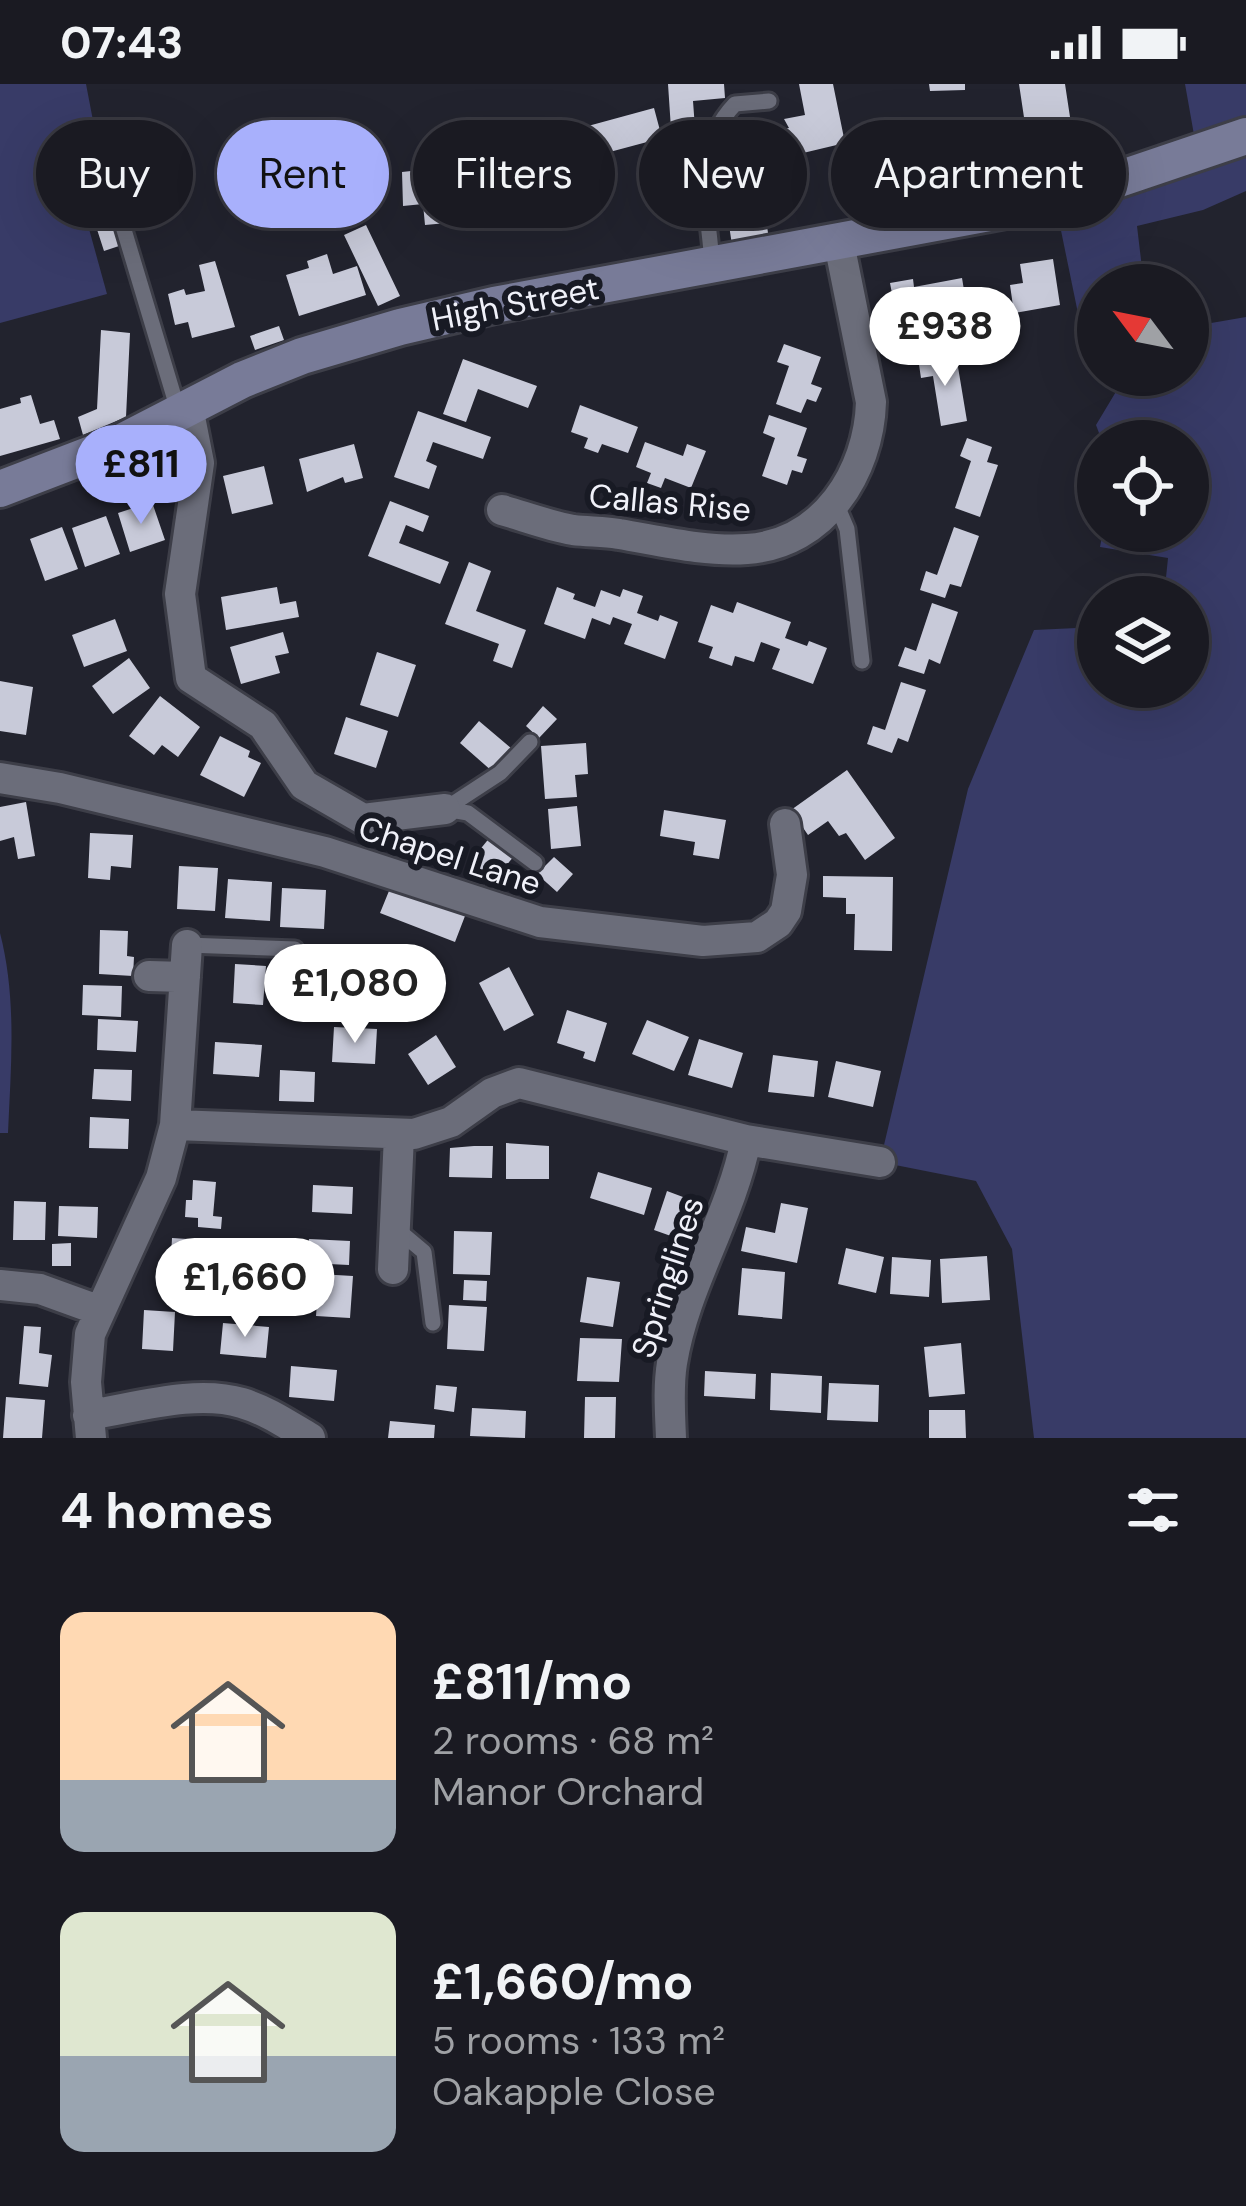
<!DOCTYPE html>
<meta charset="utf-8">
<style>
:root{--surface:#1a1a22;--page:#27272f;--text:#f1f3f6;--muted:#9fa1a5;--line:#383840;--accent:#a8b0fc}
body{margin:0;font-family:"DM Sans",sans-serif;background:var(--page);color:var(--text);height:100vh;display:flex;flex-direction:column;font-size:45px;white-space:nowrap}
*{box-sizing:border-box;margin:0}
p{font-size:39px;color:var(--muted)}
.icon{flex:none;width:66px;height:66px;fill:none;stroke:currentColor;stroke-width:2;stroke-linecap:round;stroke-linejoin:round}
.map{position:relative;height:1354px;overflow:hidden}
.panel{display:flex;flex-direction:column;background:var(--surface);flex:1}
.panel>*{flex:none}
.guide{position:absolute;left:36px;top:36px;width:1176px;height:108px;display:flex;gap:24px}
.needle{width:78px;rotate:302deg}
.buttons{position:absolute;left:1077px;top:180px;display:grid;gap:24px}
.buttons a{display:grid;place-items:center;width:132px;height:132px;border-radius:50%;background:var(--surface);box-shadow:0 12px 48px #0002,0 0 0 3px var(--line);font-size:60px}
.price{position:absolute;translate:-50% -102px;padding:0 27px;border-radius:42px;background:#fff;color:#222;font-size:39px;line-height:78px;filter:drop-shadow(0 3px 6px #0008)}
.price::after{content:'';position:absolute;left:50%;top:72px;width:36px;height:27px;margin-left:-18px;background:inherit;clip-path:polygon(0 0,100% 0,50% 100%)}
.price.active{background:var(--accent);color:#111}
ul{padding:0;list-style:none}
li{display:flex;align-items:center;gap:36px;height:300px;padding:0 60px}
li span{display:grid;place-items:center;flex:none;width:336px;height:240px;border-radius:24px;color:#555}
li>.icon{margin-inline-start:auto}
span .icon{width:144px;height:144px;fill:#fffc;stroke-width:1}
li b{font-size:51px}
h2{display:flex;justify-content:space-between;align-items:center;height:144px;padding:0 60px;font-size:51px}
.pill{padding:0 42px;border-radius:54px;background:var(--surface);box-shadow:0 12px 48px #0002,0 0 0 3px var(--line);font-size:42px;line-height:108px}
.pill.active{background:var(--accent);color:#111}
.status{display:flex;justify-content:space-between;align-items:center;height:84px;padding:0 60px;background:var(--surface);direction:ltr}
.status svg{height:33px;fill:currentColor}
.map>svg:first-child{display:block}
.green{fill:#383b67}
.building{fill:#c8cad9}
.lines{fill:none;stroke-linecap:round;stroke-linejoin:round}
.lane-casing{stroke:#3d3e48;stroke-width:21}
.street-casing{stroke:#3d3e48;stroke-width:36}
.secondary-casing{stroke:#3d3e48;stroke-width:42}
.lane{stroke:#6b6d7a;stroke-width:15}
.street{stroke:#6b6d7a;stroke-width:30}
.secondary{stroke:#787b98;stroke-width:36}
.labels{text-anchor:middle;stroke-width:12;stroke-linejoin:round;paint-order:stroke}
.street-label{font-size:33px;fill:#f0f1f9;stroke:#181a24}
</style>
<div class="status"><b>07:43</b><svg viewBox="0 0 49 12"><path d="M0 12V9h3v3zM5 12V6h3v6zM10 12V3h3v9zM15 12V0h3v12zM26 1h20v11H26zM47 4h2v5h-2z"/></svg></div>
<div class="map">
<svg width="1246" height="1354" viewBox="0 0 1246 1354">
<rect width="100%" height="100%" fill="#22232e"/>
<path class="green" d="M0,0H86L95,47L65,58L107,210L0,239Z
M1185,0H1246V107L1203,126L1137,142L1144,201H1098V246L1081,244L1057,127L1199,79Z
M1246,233V1354H1034L1012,1165L976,1097L880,1078L968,705L1034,546L1098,543V603H1188V513H1164L1168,474L1100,463L1103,447H1188V357H1102L1096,341L1126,291H1188V243Z
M0,849C17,915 11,981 8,1049H0Z"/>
<path class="building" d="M668,0H724L725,14L693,17L696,58L672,60Z
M799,0H833L845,59L757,80L769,155L732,161L724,108L735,106L727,56L789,44L784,35L805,31Z
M929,0H965V6L930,7Z
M1019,0H1065L1070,33L1025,40Z
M654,24L662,54L606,69L608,78L576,87L566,48Z
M420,86V92L471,87L475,130L447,132V139L425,141L423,120L403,122L402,88Z
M102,89L125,160L104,167L81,96Z
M366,141L400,212L378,222L344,151Z
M327,170L333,190L357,182L366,211L299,232L286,191L309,184L307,177Z
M1053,175L1060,221L1014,229L1010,201L1023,199L1020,180Z
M215,177L235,243L192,254L188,238L175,241L168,210L184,205L186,211L205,207L199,181Z
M962,194L968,230L920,238L916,216L894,220L890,199L913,195L914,203Z
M279,242L284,256L255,266L250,252Z
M101,246L130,249L126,333L83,351L78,333L97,325Z
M784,260L821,273L811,300L822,304L816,318L807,315L801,329L776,320L789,282L777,278Z
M944,270L947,285L958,283L967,337L941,342L933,292L921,294L918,274Z
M463,275L537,302L528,324L478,305L466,338L443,330Z
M31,311L40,340L54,336L60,355L0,372V325L21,319L20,314Z
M580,321L638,343L628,369L602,360L598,369L584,364L588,354L571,348Z
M418,327L491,353L483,375L433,358L426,377L437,382L429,405L394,393Z
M769,331L807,344L797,372L807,375L802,389L792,386L787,401L762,392L775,354L763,349Z
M967,354L992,363L987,378L998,381L980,433L955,424L971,377L960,372Z
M645,358L683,372L687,360L706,367L691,404L665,394L661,404L647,399L651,389L636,383Z
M354,360L363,394L345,399L343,393L307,408L299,375Z
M264,382L273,420L232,430L223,392Z
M390,417L429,432L423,448L406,441L399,459L449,478L440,500L368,472Z
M152,418L165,456L130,468L118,429Z
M106,432L120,470L85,483L72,444Z
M62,443L78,485L45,497L30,455Z
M954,443L979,452L961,503L950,500L945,514L920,506L926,487L937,491Z
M469,478L491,487L476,527L526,546L512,584L493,577L499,560L445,540Z
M277,503L280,520L296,517L299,533L226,546L221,513Z
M557,503L575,510L573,515L595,523L601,506L620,513L623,505L643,512L637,529L658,537L660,531L678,538L665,575L624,560L632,540L613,533L610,541L592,534L585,555L544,540Z
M737,518L791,538L785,554L807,562L809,557L827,564L813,600L772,585L780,565L761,558L754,578L735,572L732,582L709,574L713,563L698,558L711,521L733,529Z
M932,519L958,528L940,580L929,575L924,590L898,582L905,563L916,567Z
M115,535L127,567L84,583L72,551Z
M283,548L289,569L275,572L280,589L241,600L230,563Z
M377,568L416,581L398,633L360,621Z
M129,574L150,604L113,630L92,602Z
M0,597L33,603L26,651L0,647Z
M901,598L926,606L908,658L898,654L892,669L867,660L873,642L885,646Z
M160,612L200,643L178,673L162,661L154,671L129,652Z
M543,622L557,635L539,654L526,642Z
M346,633L388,647L376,684L334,670Z
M479,637L512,665L493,688L460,659Z
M220,652L250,667L248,673L261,679L244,713L200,691Z
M586,659L588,690L575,691L577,713L545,715L541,662Z
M847,686L895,754L865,776L846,749L839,752L828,737L808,751L791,726Z
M26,718L35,772L18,775L14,753L0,757V723Z
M577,722L581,762L551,765L548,725Z
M664,726L726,736L719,775L693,771L695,758L660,752Z
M90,749L133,751L131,784L111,782L110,796L88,794Z
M491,752L515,771L488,803L465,784Z
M554,773L573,790L557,808L537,790Z
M179,782L218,784L215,827L177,825Z
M823,792L893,793L892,867L854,866L855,830H846V814L823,813Z
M228,795L272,798L270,837L225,834Z
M391,802L465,832L455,858L380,829Z
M282,804L326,806L324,845L280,843Z
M100,846L128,847L127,872L134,873L133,892L99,890Z
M235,880L266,882L263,921L233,919Z
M509,883L534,931L504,947L479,899Z
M83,901L122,902L121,933L82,931Z
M567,926L607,939L595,978L583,974L585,968L557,959Z
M98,935L138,937L136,968L97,966Z
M647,936L689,953L674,987L632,970Z
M334,943L377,945L375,980L332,978Z
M436,951L456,983L428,1001L408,970Z
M699,955L743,969L732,1004L688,991Z
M215,958L262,961L259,993L213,990Z
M773,971L818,977L814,1013L768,1008Z
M836,977L881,987L873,1023L828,1013Z
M94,985L132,986L131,1017L92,1015Z
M280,986L315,988L314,1018L279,1017Z
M90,1033L129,1035L128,1065L89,1064Z
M506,1059L549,1062V1095H506Z
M474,1062H493L492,1094L449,1093L450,1064Z
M598,1088L652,1104L644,1131L590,1114Z
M193,1096L216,1098L213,1132L222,1133L221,1145L198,1143V1134L185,1133L186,1116H192Z
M313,1101L353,1103L352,1130L312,1128Z
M667,1107L699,1119L685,1157L654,1146Z
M14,1117L46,1118L45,1156H13Z
M781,1119L808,1124L797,1179L741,1167L746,1143L775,1149Z
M59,1122L98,1123L97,1154L58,1152Z
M454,1147L492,1148L490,1191L453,1190Z
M172,1154L203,1156L201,1195L170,1193Z
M309,1155L350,1157L349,1181L308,1179Z
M71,1159V1182H52V1160Z
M846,1164L884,1173L876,1209L838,1200Z
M987,1172L990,1216L942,1219L940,1175Z
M892,1173L931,1176L929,1213L890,1210Z
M742,1184L785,1188L782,1235L738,1231Z
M319,1190L353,1192L350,1234L316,1232Z
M587,1193L620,1198L613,1243L580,1238Z
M464,1196L487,1197L486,1217L463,1216Z
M449,1221L487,1223L484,1267L447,1265Z
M144,1226L175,1228L173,1267L142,1265Z
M223,1239L269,1243L266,1274L220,1270Z
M24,1242L41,1243L39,1269L52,1271L48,1303L19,1300Z
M580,1254L622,1255L619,1298L577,1297Z
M961,1259L965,1310L929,1313L924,1263Z
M291,1282L337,1286L334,1317L289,1313Z
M705,1287L756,1290L755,1315L704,1312Z
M771,1289L822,1292L821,1329L770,1326Z
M829,1299L879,1301L878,1338L827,1336Z
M436,1301L457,1303L454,1328L434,1325Z
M6,1313L45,1316L42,1354H3Z
M585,1313H616L615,1354H584Z
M472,1324L526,1327L525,1354L470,1352Z
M929,1326H965L966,1354H929Z
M390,1337L435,1341L434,1354H388Z"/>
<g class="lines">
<g class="lane-casing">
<path id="lane" d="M101,69L178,326
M712,179C708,119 690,68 735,20L769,17
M836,419L847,445L862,577
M445,725L500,689L530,658
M445,725L468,729L535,779
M187,861L295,865
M393,1148L405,1152L424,1168L433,1239"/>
</g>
<g class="street-casing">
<path id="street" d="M188,323L199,379L180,510L191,594L263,641L304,701L363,735L445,725
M502,426C526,433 550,442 573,446C589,448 604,447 619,450C661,457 705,468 747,465C824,460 869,388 871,318L839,159
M0,694L60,704L325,768L540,838L703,857L757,853L778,839L786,827L792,791L785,740
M149,892L185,893
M175,1041L414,1050L451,1038L492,1009L519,999L746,1056C731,1133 684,1202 672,1279C668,1303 670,1329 671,1354
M746,1056L880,1078
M393,1185L399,1051
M0,1201L40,1205L98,1226
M88,1331C135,1324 195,1305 242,1319C266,1326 288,1341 310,1354
M91,1354L86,1298L90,1250L161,1094L175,1041L187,861"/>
</g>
<g class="secondary-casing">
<path id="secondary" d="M0,405L120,359L242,296L302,272L400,243L494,221L1054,117L1246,52"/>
</g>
<use href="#lane" class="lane"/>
<use href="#street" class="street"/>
<use href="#secondary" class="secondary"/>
</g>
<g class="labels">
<g class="street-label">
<text transform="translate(515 219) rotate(-11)" y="12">High Street</text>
<text transform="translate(670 418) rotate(5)" y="12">Callas Rise</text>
<text transform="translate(450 771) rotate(18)" y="12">Chapel Lane</text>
<text transform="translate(667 1193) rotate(-72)" y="12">Springlines</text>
</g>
</g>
</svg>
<div class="buttons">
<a><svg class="needle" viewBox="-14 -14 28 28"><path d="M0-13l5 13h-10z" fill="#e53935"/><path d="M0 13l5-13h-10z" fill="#9fa1a5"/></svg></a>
<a><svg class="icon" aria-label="locate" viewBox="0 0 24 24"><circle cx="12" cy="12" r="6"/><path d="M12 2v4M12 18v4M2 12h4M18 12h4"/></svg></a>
<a><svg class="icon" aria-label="layers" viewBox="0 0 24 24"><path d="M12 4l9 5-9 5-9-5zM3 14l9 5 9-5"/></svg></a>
</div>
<b class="price" style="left:945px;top:305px">£938</b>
<b class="price active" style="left:141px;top:443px">£811</b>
<b class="price" style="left:355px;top:962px">£1,080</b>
<b class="price" style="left:245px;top:1256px">£1,660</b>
<div class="guide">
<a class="pill">Buy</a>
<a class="pill active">Rent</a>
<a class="pill">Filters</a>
<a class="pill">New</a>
<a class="pill">Apartment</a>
</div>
</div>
<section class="panel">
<h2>4 homes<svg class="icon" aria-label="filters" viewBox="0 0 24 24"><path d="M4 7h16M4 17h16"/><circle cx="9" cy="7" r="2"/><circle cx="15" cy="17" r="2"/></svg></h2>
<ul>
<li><span style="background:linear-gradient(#ffd9b3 70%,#9aa5b1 0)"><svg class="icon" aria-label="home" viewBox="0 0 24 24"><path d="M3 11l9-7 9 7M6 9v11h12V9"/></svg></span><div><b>£811/mo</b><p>2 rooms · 68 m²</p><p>Manor Orchard</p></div></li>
<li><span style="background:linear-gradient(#dfe7d0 60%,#9aa5b1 0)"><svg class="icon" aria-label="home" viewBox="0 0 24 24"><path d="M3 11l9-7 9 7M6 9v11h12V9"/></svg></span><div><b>£1,660/mo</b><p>5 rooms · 133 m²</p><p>Oakapple Close</p></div></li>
</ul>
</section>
